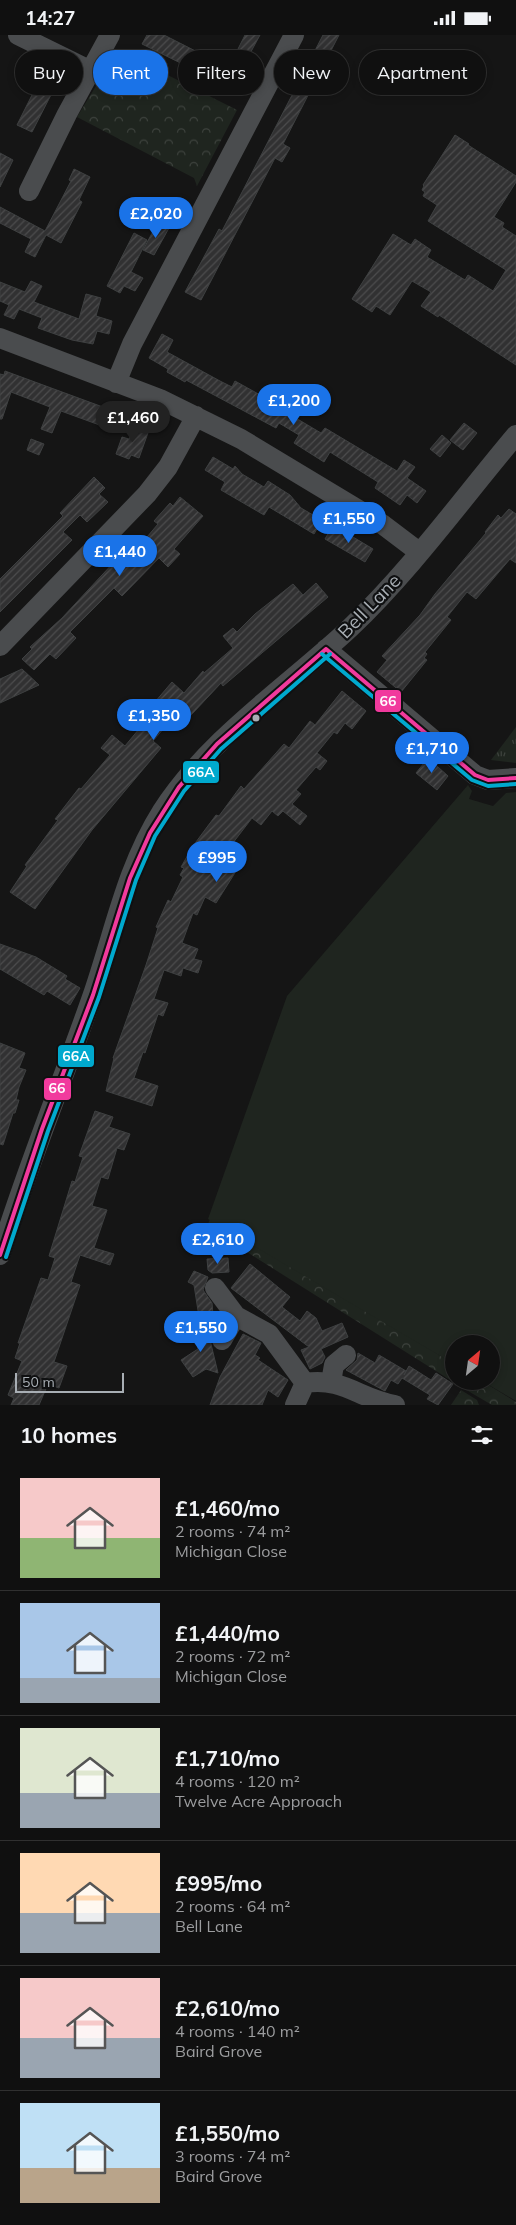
<!DOCTYPE html>
<meta charset="utf-8">
<style>
:root{--surface:#101010;--page:#1e1e1e;--text:#f1f3f6;--muted:#9c9d9f;--line:#303030;--accent:#1a73e8}
body{margin:0;font-family:Mulish,sans-serif;background:var(--page);color:var(--text);height:100vh;display:flex;flex-direction:column;font-size:19px;white-space:nowrap}
*{box-sizing:border-box;margin:0}
p{font-size:16px;color:var(--muted)}
.icon{flex:none;width:28px;height:28px;fill:none;stroke:currentColor;stroke-width:2;stroke-linecap:round;stroke-linejoin:round}
.map{position:relative;height:1370px;overflow:hidden}
.drawer{display:flex;flex-direction:column;background:var(--surface);flex:1}
.drawer>*{flex:none}
.hud{position:absolute;left:15px;top:15px;width:486px;height:45px;display:flex;gap:10px}
.needle{width:32px;rotate:29deg}
.fabs{position:absolute;left:445px;top:1300px;display:grid;gap:10px}
.fabs a{display:grid;place-items:center;width:55px;height:55px;border-radius:50%;background:var(--surface);box-shadow:0 2px 8px #0003,0 0 0 1px var(--line);font-size:25px}
.scale{position:absolute;left:15px;bottom:12px;width:109px;box-sizing:border-box;padding-left:5px;border:2px solid #a8aeb4;border-top:0;font-size:14px;line-height:18px;white-space:nowrap;color:#a8aeb4;-webkit-text-stroke:4px #0f1011;paint-order:stroke}
.price{position:absolute;translate:-50% -42px;padding:0 11px;border-radius:18px;background:var(--accent);color:#fff;font-size:16px;line-height:32px;filter:drop-shadow(0 1px 2px #0008)}
.price::after{content:'';position:absolute;left:50%;top:30px;width:15px;height:11px;margin-left:-8px;background:inherit;clip-path:polygon(0 0,100% 0,50% 100%)}
.price.active{background:#222;color:#fff}
ul{padding:0;list-style:none}
li{display:flex;align-items:center;gap:15px;height:125px;padding:0 20px}
li+li{border-top:1px solid var(--line)}
li span{display:grid;place-items:center;flex:none;width:140px;height:100px;border-radius:0px;color:#555}
li>.icon{margin-inline-start:auto}
span .icon{width:60px;height:60px;fill:#fffc;stroke-width:1}
li b{font-size:21px}
h2{display:flex;justify-content:space-between;align-items:center;height:60px;padding:0 20px;font-size:21px}
.chip{padding:0 18px;border-radius:22px;background:var(--surface);box-shadow:0 2px 8px #0003,0 0 0 1px var(--line);font-size:18px;line-height:45px}
.chip.active{background:var(--accent);color:#fff}
.status{display:flex;justify-content:space-between;align-items:center;height:35px;padding:0 25px;background:var(--surface);direction:ltr}
.status svg{height:14px;fill:currentColor}
.map>svg:first-child{display:block}
.grass{fill:url(#grass-tufts)}
.forest{fill:url(#forest-crowns)}
.pitch{fill:#1f251f}
.building{fill:url(#building-hatch);stroke:#3e4041}
.lines{fill:none;stroke-linecap:round;stroke-linejoin:round}
.minor{stroke:#4a4c4e;stroke-width:20}
.bus-1-casing{stroke:#0f1011;stroke-width:8}
.bus-2-casing{stroke:#0f1011;stroke-width:8}
.bus-1{stroke:#f13a9d;stroke-width:4}
.bus-2{stroke:#00a9ce;stroke-width:4}
.bus-dot{fill:#a8aeb4;stroke:#0f1011;stroke-width:2}
.labels{text-anchor:middle;stroke-width:4.5;stroke-linejoin:round;paint-order:stroke}
.street-label{font-size:19px;fill:#a8aeb4;stroke:#0f1011}
.line-badge{stroke:#0f1011;stroke-width:2}
.badge-label{font-size:14px;text-anchor:middle;font-weight:bold;fill:#fff}
</style>
<div class="status"><b>14:27</b><svg viewBox="0 0 49 12"><path d="M0 12V9h3v3zM5 12V6h3v6zM10 12V3h3v9zM15 12V0h3v12zM26 1h20v11H26zM47 4h2v5h-2z"/></svg></div>
<div class="map">
<svg width="516" height="1370" viewBox="0 0 516 1370">
<defs>
<pattern id="grass-tufts" width="24" height="20" patternUnits="userSpaceOnUse" patternTransform="scale(1.25)"><rect width="24" height="20" fill="#1f251f"/><path d="M3 7l-1-3M5 7V3M7 7l1-3M15 17l-1-3M17 17v-4M19 17l1-3" fill="none" stroke="#3d423d"/></pattern>
<pattern id="forest-crowns" width="20" height="18" patternUnits="userSpaceOnUse" patternTransform="scale(1.25)"><rect width="20" height="18" fill="#1f251f"/><path d="M2 6a3 3 0 1 1 6 0M12 15a3 3 0 1 1 6 0" fill="none" stroke="#3d423d"/></pattern>
<pattern id="building-hatch" width="6" height="6" patternUnits="userSpaceOnUse" patternTransform="scale(1.25)"><rect width="6" height="6" fill="#313132"/><path d="M-1 1l2-2M0 6l6-6M5 7l2-2" fill="none" stroke="#4c4c4d"/></pattern>
</defs>
<rect width="100%" height="100%" fill="#151515"/>
<path class="grass" d="M516,692V728L491,725Z"/>
<path class="forest" d="M118,15L237,75L197,151L194,143L77,82Z
M211,1181L454,1329V1346H482L516,1367V1370H492L463,1353L207,1192Z
M461,1355L477,1365L479,1370H451Z"/>
<path class="pitch" d="M468,750L472,756L469,764L493,771L506,758L516,757V1366L482,1346H491V1309H454V1329L208,1184L287,961Z"/>
<path class="building" d="M147,0H164L227,32L219,47L142,9Z
M245,0H260L247,24L236,18Z
M323,0H339L283,109L290,113L282,127L275,123L201,265L185,257L219,194L222,196Z
M40,44L55,52L32,97L17,90Z
M455,100L469,109L468,110L516,141V147L494,182L504,188L502,192L516,201V330L439,280L438,282L421,271L431,257L412,246L390,280L376,271L372,277L352,264L393,199L411,210L415,204L431,215L427,222L465,245L468,240L493,256L506,235L428,186L437,170L423,161L425,157L422,155L424,151L423,150Z
M0,118L13,125L0,152Z
M74,134L90,142L79,165L82,167L61,208L46,200L35,222L25,217L31,204L0,188V172L45,196L71,146L69,145Z
M158,187L169,193L154,220L143,215Z
M134,198L147,205L131,237L143,243L135,256L124,251L120,258L107,251Z
M31,246L42,251L34,267L79,284L86,259L101,263L96,281L112,286L109,299L97,296L93,309L72,305L38,293L42,283L19,274L14,284L4,280L9,270L0,266V247L25,257Z
M162,299L173,305L167,317L220,346L232,352L235,346L271,366L277,357L295,368L289,379L321,398L325,393L397,436L404,425L415,432L407,443L426,456L417,468L407,460L400,470L375,453L378,447L330,417L324,427L294,408L299,400L279,388L276,393L186,345L185,347L167,337L168,334L149,323Z
M5,336L111,375L105,392L61,376L52,398L41,394L50,372L11,357L2,384H0V339L4,340Z
M464,388L477,398L463,415L450,405Z
M134,390L149,395L139,423L131,420L129,424L116,419L122,402L129,404Z
M442,400L451,408L440,422L430,414Z
M31,404L44,409L39,420L27,415Z
M213,422L233,434L235,431L242,439L264,452L268,446L290,460L301,473L313,480L311,484L320,489L314,499L269,472L264,480L221,455L225,447L205,435Z
M94,442L105,453L99,459L108,467L87,487L80,480L63,497L72,505L0,577V544L63,481L60,478Z
M180,462L203,481L174,514L180,519L168,532L159,523L122,561L114,553L70,597L76,603L56,624L50,619L34,635L22,624L32,614L30,612L62,583L129,511L132,514L140,506L142,508L158,489L154,486L170,468L173,471Z
M509,474L516,479V528L510,524L476,564L467,557L447,582L451,585L425,617L427,619L424,623L427,625L401,657L377,637L387,625L382,621L420,580L435,559L486,498L485,497L498,480L501,483Z
M333,490L373,514L365,527L325,504Z
M316,548L328,562L223,651L221,648L178,694L170,686L153,706L161,713L92,795L35,874L10,857L27,831L25,830L58,785L55,784L79,753L81,754L110,720L101,713L112,700L125,711L153,677L149,674L172,647L184,658L203,636L204,638L233,613L223,601L233,593L237,597L255,579L293,549L303,560Z
M22,634L39,650L0,668V644Z
M342,656L366,676L352,694L345,688L337,699L334,697L317,718L327,726L320,735L316,732L296,755L301,759L292,769L307,781L300,790L283,776L278,781L272,776L261,790L252,783L229,813L237,818L230,828L238,833L216,868L205,862L197,880L193,878L182,908L198,914L194,924L202,926L198,938L183,933L181,941L164,935L154,964L168,968L163,981L158,979L145,1018L143,1017L134,1043L158,1051L152,1071L106,1056L114,1023H113L146,930L158,893L156,892L168,865L171,867L183,842L180,840L184,833L181,832L193,811L216,780L219,781L241,751L244,754L284,709L289,713L310,686L315,690Z
M428,723L448,741L437,755L416,738Z
M0,909L36,922L67,941L65,944L80,953L70,970L47,956L44,960L0,934Z
M0,1008L25,1018L19,1033L26,1035L19,1052L16,1065H19L15,1078H13L3,1110L0,1109Z
M95,1076L113,1082L109,1092L130,1099L124,1115L117,1113L108,1144L101,1142L92,1171L107,1175L94,1213L114,1219L110,1230L80,1220L71,1247L80,1250L54,1327L67,1331L59,1353L48,1349L39,1370H11L14,1363L8,1360L22,1326L15,1323L20,1308H18L41,1243L48,1245L55,1223L49,1221L72,1146L75,1147L83,1122L79,1121Z
M228,1223L229,1237L212,1238L208,1235L207,1224Z
M250,1229L290,1262L282,1272L300,1286L307,1276L316,1283L322,1296L342,1288L348,1302L321,1314L325,1322L322,1328L310,1334L301,1315L309,1312L231,1253Z
M194,1236L208,1242L203,1255L212,1268L213,1280L199,1282L194,1250L188,1247Z
M209,1288L210,1305L218,1338L206,1334L193,1342L181,1325L198,1314L194,1291Z
M243,1299L261,1308L255,1320L260,1323L258,1325L288,1345L278,1362L268,1355L262,1370H210L220,1342Z
M358,1318L375,1328L379,1320L406,1336L404,1340L409,1331L431,1345L436,1338L453,1349L438,1370L427,1364L430,1360L402,1343L398,1349L391,1345L385,1356L346,1335L357,1325Z"/>
<g class="lines">
<path class="minor" d="M18,0L91,36
M29,156L67,79L110,0
M0,303L160,364L241,404L382,489L419,517
M116,348L132,309L294,0
M0,611L147,459L168,432L196,381
M326,614L475,740L488,745L516,743
M0,1220C27,1132 62,1048 92,962C114,899 126,833 162,776C210,702 287,652 350,593C411,535 462,464 516,400
M215,1253L236,1281L269,1299L305,1348C344,1342 359,1364 395,1370
M222,1305L236,1281
M331,1347L334,1330L346,1320
M295,1370L305,1348"/>
<g class="bus-1-casing">
<path id="bus-1" d="M326,614L475,740L488,745L516,743
M0,1220L42,1094L93,960L130,843L150,798L179,752L217,709L326,614"/>
</g>
<g class="bus-2-casing">
<path id="bus-2" d="M322,619L472,745L488,751L516,749
M6,1222L48,1096L99,962L136,845L155,801L184,756L221,714L330,619"/>
</g>
<use href="#bus-1" class="bus-1"/>
<use href="#bus-2" class="bus-2"/>
</g>
<circle class="bus-dot" cx="256" cy="683" r="4.5"/>
<g class="labels">
<g class="street-label">
<text transform="translate(369 571) rotate(-46)" y="7">Bell Lane</text>
</g>
</g>
<g class="line-badge">
<rect x="374" y="654" width="28" height="24" rx="5" fill="#f13a9d"/>
<rect x="182" y="725" width="38" height="24" rx="5" fill="#00a9ce"/>
<rect x="57" y="1009" width="38" height="24" rx="5" fill="#00a9ce"/>
<rect x="43" y="1042" width="29" height="24" rx="5" fill="#f13a9d"/>
</g>
<g class="badge-label">
<text x="388" y="671">66</text>
<text x="201" y="742">66A</text>
<text x="76" y="1026">66A</text>
<text x="57" y="1058">66</text>
</g>
</svg>
<div class="fabs">
<a><svg class="needle" viewBox="-14 -14 28 28"><path d="M0-13l5 13h-10z" fill="#e53935"/><path d="M0 13l5-13h-10z" fill="#9c9d9f"/></svg></a>
</div>
<div class="scale">50 m</div>
<b class="price" style="left:156px;top:204px">£2,020</b>
<b class="price" style="left:294px;top:391px">£1,200</b>
<b class="price active" style="left:133px;top:408px">£1,460</b>
<b class="price" style="left:349px;top:509px">£1,550</b>
<b class="price" style="left:120px;top:542px">£1,440</b>
<b class="price" style="left:154px;top:706px">£1,350</b>
<b class="price" style="left:432px;top:739px">£1,710</b>
<b class="price" style="left:217px;top:848px">£995</b>
<b class="price" style="left:218px;top:1230px">£2,610</b>
<b class="price" style="left:201px;top:1318px">£1,550</b>
<div class="hud">
<a class="chip">Buy</a>
<a class="chip active">Rent</a>
<a class="chip">Filters</a>
<a class="chip">New</a>
<a class="chip">Apartment</a>
</div>
</div>
<section class="drawer">
<h2>10 homes<svg class="icon" aria-label="filters" viewBox="0 0 24 24"><path d="M4 7h16M4 17h16"/><circle cx="9" cy="7" r="2"/><circle cx="15" cy="17" r="2"/></svg></h2>
<ul>
<li><span style="background:linear-gradient(#f6c9c9 60%,#8fb573 0)"><svg class="icon" aria-label="home" viewBox="0 0 24 24"><path d="M3 11l9-7 9 7M6 9v11h12V9"/></svg></span><div><b>£1,460/mo</b><p>2 rooms · 74 m²</p><p>Michigan Close</p></div></li>
<li><span style="background:linear-gradient(#a9c7e8 75%,#9aa5b1 0)"><svg class="icon" aria-label="home" viewBox="0 0 24 24"><path d="M3 11l9-7 9 7M6 9v11h12V9"/></svg></span><div><b>£1,440/mo</b><p>2 rooms · 72 m²</p><p>Michigan Close</p></div></li>
<li><span style="background:linear-gradient(#dfe7d0 65%,#9aa5b1 0)"><svg class="icon" aria-label="home" viewBox="0 0 24 24"><path d="M3 11l9-7 9 7M6 9v11h12V9"/></svg></span><div><b>£1,710/mo</b><p>4 rooms · 120 m²</p><p>Twelve Acre Approach</p></div></li>
<li><span style="background:linear-gradient(#ffd9b3 60%,#9aa5b1 0)"><svg class="icon" aria-label="home" viewBox="0 0 24 24"><path d="M3 11l9-7 9 7M6 9v11h12V9"/></svg></span><div><b>£995/mo</b><p>2 rooms · 64 m²</p><p>Bell Lane</p></div></li>
<li><span style="background:linear-gradient(#f6c9c9 60%,#9aa5b1 0)"><svg class="icon" aria-label="home" viewBox="0 0 24 24"><path d="M3 11l9-7 9 7M6 9v11h12V9"/></svg></span><div><b>£2,610/mo</b><p>4 rooms · 140 m²</p><p>Baird Grove</p></div></li>
<li><span style="background:linear-gradient(#bfe0f5 65%,#b9a48a 0)"><svg class="icon" aria-label="home" viewBox="0 0 24 24"><path d="M3 11l9-7 9 7M6 9v11h12V9"/></svg></span><div><b>£1,550/mo</b><p>3 rooms · 74 m²</p><p>Baird Grove</p></div></li>
</ul>
</section>
